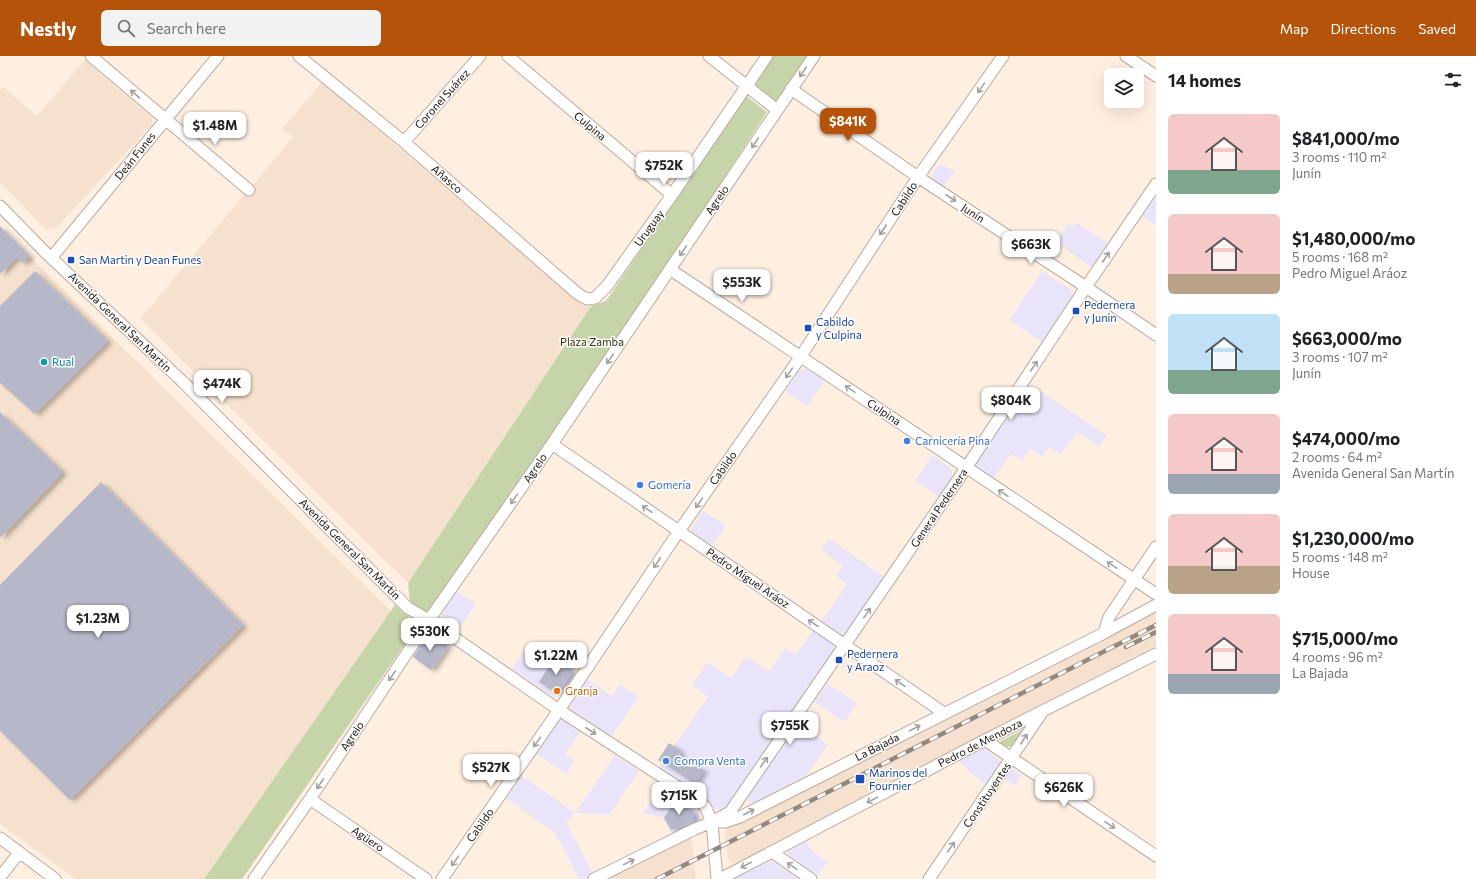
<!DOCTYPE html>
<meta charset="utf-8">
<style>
:root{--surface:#fff;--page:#f2f2f2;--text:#202124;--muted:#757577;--accent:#b45309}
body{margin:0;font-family:Commissioner,sans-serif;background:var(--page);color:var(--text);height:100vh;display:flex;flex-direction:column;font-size:15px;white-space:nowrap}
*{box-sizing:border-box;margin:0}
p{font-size:13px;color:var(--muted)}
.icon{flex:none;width:22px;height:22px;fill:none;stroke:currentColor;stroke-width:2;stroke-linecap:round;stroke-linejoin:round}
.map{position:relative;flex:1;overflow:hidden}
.drawer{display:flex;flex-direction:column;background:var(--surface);width:320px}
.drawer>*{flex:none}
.fabs{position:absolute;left:1104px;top:12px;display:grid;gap:8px}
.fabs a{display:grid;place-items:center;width:40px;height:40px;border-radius:6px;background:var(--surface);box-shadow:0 4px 16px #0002;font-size:20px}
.price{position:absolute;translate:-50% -34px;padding:0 9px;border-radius:8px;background:#fff;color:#222;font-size:13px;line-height:26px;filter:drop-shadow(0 1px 2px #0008)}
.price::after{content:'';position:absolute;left:50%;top:24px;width:12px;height:9px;margin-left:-6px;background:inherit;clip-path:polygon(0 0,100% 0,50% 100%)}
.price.current{background:var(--accent);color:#fff}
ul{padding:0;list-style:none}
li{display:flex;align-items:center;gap:12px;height:100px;padding:0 12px}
li span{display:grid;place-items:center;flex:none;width:112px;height:80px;border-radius:6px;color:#555}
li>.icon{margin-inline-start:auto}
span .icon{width:48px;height:48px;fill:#fffc;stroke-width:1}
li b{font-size:17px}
h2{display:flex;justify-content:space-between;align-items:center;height:48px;padding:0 12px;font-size:17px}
header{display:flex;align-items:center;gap:24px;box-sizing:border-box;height:56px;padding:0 20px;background:var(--accent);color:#fff}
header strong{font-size:19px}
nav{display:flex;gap:22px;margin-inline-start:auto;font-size:14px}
.search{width:280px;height:36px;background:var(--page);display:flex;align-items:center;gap:10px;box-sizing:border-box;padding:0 14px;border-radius:6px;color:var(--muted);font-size:15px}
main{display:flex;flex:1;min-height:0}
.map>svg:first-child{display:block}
.commercial{fill:#eae4fa}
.built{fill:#f6e1ce}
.green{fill:#c6d4a9}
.building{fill:#b6b7c9;filter:url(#shadow)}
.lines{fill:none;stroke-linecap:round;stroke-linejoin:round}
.minor-casing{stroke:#b9aa9d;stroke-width:13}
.minor{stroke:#fff;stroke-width:11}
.rail-casing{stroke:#93887f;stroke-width:4.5}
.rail{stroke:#fff;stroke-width:3;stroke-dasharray:9;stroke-linecap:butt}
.oneway{stroke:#a2a09e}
.transit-dot{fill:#1a4fb4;stroke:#fff;stroke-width:1.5}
.culture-dot{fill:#0f9aa8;stroke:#fff;stroke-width:1.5}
.shop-dot{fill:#3f7fe0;stroke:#fff;stroke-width:1.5}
.food-dot{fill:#e8710a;stroke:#fff;stroke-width:1.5}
.labels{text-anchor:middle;stroke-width:3;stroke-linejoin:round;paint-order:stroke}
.street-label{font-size:11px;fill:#16110c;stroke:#fff}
.transit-label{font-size:11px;fill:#164399;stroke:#fff;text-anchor:start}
.park-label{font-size:11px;fill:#2c360f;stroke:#fff}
.culture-label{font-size:11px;fill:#0d838f;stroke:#fff;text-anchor:start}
.shop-label{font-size:11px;fill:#366cbe;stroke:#fff;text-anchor:start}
.food-label{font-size:11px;fill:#c56008;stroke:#fff;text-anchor:start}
</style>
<header>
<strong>Nestly</strong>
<div class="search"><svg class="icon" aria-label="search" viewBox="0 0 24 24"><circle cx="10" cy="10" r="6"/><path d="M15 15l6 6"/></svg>Search here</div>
<nav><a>Map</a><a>Directions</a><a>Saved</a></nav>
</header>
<main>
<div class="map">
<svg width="1156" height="823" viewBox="0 0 1156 823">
<defs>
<filter id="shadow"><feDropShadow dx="4.5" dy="2.5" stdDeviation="2" flood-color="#0004"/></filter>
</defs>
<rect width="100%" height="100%" fill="#ffefe1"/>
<path class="commercial" d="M940,107L955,116L941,133L933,124L932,120L933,116Z
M1156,139V169L1142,160Z
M1076,166L1111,189L1094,213L1056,186L1068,168L1073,171Z
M1042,215L1070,233L1073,240V243L1043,287L1009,264Z
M809,313L825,324L807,350L785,336L799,315L802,314Z
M1028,327L1107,380L1099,390L1077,376L1061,399L1049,391L1042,401L1030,393L1022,405L1011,398L992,424L977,414L976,404Z
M932,399L950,411L952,415V421L939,441L915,425Z
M703,455L726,469L710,492L690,477L691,473Z
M829,483L885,521L848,575L841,579H836L820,568L847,528L836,520L843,509L821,494Z
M457,535L476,548L460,572L442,561V557Z
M813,574L833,588L834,594L728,752L721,754L716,753L658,713L708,641L692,629L708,606L731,622L746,600L768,616L785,592L796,599Z
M531,586L578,619L562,640L552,641L512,612Z
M587,623L612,640L620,629L639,641L611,681L572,654L570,651L572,646Z
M827,627L857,647L844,666L814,646Z
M563,664L581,676L565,699L574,705L566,718L537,698L558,665Z
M798,667L828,689L807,719L754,747L748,745L747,740Z
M982,692L986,693L1000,705L999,710L985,729L956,703L976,693Z
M615,699L639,715L609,759L575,757L566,767L594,819L587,823H579L555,777L506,742L522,720L575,757Z
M1012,713L1015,714L1022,719L1015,730L1004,722Z
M661,730L699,756L700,761L697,768L673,780L664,762L643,757Z
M805,782L812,795L828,806L817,820L789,799L787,796V792Z
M764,804L775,806L799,823H728Z"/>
<path class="built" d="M85,4L152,62V66L151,70L57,171L46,174L0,126V34L3,31L37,60Z
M322,26L583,249L591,250L408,527L140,263L293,81L282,73Z
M0,171L391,555L204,823H76L0,768Z
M1156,554V595L742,806L737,808L730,806L728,803L725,777L726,772L729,769Z
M691,776L696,822L694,823H600Z"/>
<path class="green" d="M773,0H809L775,49L757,35L756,28Z
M746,40L767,56L624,276L430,557H424L410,547L408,527L591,250L606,245Z
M395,549L418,569L242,823H204Z
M1024,673L1015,689L1007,691L1000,688L1001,685Z"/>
<path class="building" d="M0,170L30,200L23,207L17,201L0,218Z
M35,215L108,285L35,358L0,327V250Z
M0,356L63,416L0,482Z
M101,426L243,569L70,744L0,675V529Z
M432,579L448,590L431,614L413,601L427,580Z
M554,602L573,614L558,638L539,626Z
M669,687L681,695L679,699L704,714L695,728L658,704Z
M675,744L694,756V766L671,774L664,762Z"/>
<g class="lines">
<g class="minor-casing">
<path id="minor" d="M91,0L249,134
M299,0L404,86L578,238L587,243L595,242L607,230L672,139L767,0
M508,0L672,139
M709,0L777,54
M1126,0L1156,20
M791,33L918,121L1086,231L1156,279
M404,86L480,0
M0,150L45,196L183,326L408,552L429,564L559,654L701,746L706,752L712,766L717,823
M52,201L218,0
M671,214L1156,538
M552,388L944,657
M1104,577L1109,561L1156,491
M985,684L1156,800
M310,743L426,823
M712,766L730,756L966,412L1086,231L1156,128
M0,782L55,823
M772,796L811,823
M0,821L19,797
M254,823L310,743L429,564L552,388L814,0
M442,823L559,654L679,475L801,300L918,121L1003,0
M594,823L695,773L712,766H725L740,761L1104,577L1156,549
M720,823L985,684L1156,598
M929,823L1043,655"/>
</g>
<use href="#minor" class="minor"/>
<g class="rail-casing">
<path id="rail" d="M1126,591L1156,576
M657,823L1156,569"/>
</g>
<use href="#rail" class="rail"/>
</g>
<defs><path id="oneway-shaft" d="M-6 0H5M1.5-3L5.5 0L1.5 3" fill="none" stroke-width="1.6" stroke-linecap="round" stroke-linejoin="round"/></defs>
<g class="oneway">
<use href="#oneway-shaft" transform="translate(803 16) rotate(124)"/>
<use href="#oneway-shaft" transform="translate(981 32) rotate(125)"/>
<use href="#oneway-shaft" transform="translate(135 38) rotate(-139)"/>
<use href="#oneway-shaft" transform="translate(755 87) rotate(124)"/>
<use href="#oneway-shaft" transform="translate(951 142) rotate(33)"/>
<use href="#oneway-shaft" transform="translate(883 174) rotate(123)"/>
<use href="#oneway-shaft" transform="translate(683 195) rotate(124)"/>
<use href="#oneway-shaft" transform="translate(1106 201) rotate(-56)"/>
<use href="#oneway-shaft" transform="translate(610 303) rotate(124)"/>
<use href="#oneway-shaft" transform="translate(1034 310) rotate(-56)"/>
<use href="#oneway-shaft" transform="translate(789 317) rotate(125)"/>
<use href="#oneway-shaft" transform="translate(850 333) rotate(-146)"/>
<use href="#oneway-shaft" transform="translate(1003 437) rotate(-146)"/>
<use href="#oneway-shaft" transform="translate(514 443) rotate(125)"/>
<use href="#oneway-shaft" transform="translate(699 447) rotate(125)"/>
<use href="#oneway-shaft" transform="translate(647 453) rotate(-146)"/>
<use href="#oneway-shaft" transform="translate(657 507) rotate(124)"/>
<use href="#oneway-shaft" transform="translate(1112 509) rotate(-146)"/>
<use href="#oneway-shaft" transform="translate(867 557) rotate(-56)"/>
<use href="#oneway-shaft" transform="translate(813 567) rotate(-146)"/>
<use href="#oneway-shaft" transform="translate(392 620) rotate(124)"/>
<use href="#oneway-shaft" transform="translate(900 627) rotate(-145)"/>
<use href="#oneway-shaft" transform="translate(915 672) rotate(-27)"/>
<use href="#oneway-shaft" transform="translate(591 675) rotate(33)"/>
<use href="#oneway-shaft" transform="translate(1024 683) rotate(-57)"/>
<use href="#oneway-shaft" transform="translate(537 686) rotate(125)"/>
<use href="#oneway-shaft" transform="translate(764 706) rotate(-55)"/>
<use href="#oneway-shaft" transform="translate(320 728) rotate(124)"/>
<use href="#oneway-shaft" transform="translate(872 744) rotate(152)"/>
<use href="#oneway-shaft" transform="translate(749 756) rotate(-27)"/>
<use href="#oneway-shaft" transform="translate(1110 769) rotate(34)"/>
<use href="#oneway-shaft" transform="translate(951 791) rotate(-56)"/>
<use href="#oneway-shaft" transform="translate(455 805) rotate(125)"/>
<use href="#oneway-shaft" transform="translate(629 806) rotate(-26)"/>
<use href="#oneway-shaft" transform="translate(746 809) rotate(153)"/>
<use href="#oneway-shaft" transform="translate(792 810) rotate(-146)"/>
</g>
<g class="transit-dot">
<rect x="67" y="200" width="8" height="8" rx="2"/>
<rect x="1072" y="251" width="8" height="8" rx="2"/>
<rect x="804" y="268" width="8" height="8" rx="2"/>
<rect x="835" y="600" width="8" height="8" rx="2"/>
<rect x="855" y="718" width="10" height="10" rx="2"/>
</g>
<circle class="culture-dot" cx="44" cy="306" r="4"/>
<g class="shop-dot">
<circle cx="907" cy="385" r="4"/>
<circle cx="640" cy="429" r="4"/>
<circle cx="666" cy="705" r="4"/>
</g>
<circle class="food-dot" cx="557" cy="635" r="4"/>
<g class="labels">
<g class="street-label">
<text transform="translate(442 43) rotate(-48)" y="4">Coronel Suárez</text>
<text transform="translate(590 70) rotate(40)" y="4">Culpina</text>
<text transform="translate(135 100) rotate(-51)" y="4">Deán Funes</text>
<text transform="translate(447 123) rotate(41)" y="4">Añasco</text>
<text transform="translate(904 143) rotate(-57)" y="4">Cabildo</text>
<text transform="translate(717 144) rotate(-56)" y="4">Agrelo</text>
<text transform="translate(973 157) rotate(33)" y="4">Junín</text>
<text transform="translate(649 172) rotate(-54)" y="4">Uruguay</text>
<text transform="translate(120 266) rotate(44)" y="4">Avenida General San Martín</text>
<text transform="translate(884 356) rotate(34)" y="4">Culpina</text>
<text transform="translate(535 412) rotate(-55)" y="4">Agrelo</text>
<text transform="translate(723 412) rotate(-55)" y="4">Cabildo</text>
<text transform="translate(939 452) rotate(-56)" y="4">General Pedernera</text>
<text transform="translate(350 493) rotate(45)" y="4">Avenida General San Martín</text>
<text transform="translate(748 522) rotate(34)" y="4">Pedro Miguel Aráoz</text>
<text transform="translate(352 680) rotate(-56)" y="4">Agrelo</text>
<text transform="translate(980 687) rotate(-27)" y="4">Pedro de Mendoza</text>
<text transform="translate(877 691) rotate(-27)" y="4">La Bajada</text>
<text transform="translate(987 739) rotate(-56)" y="4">Constituyentes</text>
<text transform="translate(480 769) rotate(-55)" y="4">Cabildo</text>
<text transform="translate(368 783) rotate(34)" y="4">Agüero</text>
</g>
<g class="transit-label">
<text x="79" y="208">San Martin y Dean Funes</text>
<text x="1084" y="253">Pedernera<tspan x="1084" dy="13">y Junin</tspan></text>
<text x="816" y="270">Cabildo<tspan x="816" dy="13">y Culpina</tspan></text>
<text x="847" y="602">Pedernera<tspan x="847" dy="13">y Araoz</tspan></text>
<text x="869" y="721">Marinos del<tspan x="869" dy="13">Fournier</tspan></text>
</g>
<g class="park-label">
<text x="592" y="290">Plaza Zamba</text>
</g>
<g class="culture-label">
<text x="52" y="310">Rual</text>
</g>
<g class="shop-label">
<text x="915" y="389">Carnicería Pina</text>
<text x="648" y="433">Gomería</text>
<text x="674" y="709">Compra Venta</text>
</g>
<g class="food-label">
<text x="565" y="639">Granja</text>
</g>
</g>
</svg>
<div class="fabs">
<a><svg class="icon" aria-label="layers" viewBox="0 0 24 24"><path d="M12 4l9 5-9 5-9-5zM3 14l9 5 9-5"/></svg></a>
</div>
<b class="price current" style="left:848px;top:86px">$841K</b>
<b class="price" style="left:215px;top:90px">$1.48M</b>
<b class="price" style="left:664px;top:130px">$752K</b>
<b class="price" style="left:1031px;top:209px">$663K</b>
<b class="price" style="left:742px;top:247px">$553K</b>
<b class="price" style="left:222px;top:348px">$474K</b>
<b class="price" style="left:1011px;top:365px">$804K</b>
<b class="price" style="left:98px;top:583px">$1.23M</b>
<b class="price" style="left:430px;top:596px">$530K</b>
<b class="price" style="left:556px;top:620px">$1.22M</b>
<b class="price" style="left:790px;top:690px">$755K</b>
<b class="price" style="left:491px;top:732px">$527K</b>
<b class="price" style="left:1064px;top:752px">$626K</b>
<b class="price" style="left:679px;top:760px">$715K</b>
</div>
<section class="drawer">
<h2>14 homes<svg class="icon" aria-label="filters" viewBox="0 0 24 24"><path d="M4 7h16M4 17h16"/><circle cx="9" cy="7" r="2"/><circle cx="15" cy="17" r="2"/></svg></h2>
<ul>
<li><span style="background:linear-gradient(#f6c9c9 70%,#7fa58c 0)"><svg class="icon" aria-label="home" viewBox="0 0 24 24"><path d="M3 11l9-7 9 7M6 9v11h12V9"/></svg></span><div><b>$841,000/mo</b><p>3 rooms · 110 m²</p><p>Junín</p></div></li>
<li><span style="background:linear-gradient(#f6c9c9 75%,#b9a48a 0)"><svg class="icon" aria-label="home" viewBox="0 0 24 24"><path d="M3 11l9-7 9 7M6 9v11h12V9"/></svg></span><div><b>$1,480,000/mo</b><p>5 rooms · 168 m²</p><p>Pedro Miguel Aráoz</p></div></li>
<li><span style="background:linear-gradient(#bfe0f5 70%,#7fa58c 0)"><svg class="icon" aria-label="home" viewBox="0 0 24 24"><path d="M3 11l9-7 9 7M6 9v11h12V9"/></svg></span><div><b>$663,000/mo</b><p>3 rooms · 107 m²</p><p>Junín</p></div></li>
<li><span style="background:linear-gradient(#f6c9c9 75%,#9aa5b1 0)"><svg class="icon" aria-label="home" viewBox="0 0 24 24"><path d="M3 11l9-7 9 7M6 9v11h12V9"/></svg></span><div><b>$474,000/mo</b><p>2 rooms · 64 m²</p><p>Avenida General San Martín</p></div></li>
<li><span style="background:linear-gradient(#f6c9c9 65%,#b9a48a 0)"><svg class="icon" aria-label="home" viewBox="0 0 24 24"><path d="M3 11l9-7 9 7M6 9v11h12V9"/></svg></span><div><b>$1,230,000/mo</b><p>5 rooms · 148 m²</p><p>House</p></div></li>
<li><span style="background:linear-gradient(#f6c9c9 75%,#9aa5b1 0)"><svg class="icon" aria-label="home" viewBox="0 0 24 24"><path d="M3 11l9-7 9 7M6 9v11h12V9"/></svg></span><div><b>$715,000/mo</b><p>4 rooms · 96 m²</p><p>La Bajada</p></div></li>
</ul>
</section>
</main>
